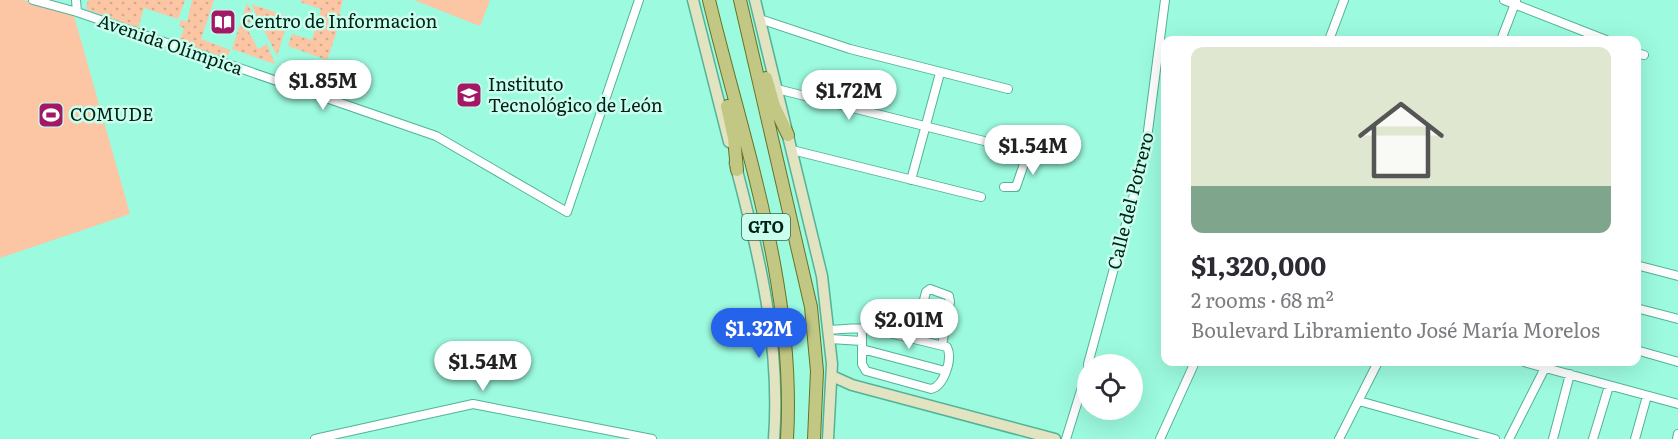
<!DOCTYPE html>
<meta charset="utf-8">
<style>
:root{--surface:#fff;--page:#f7f7f7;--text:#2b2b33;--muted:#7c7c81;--accent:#2563eb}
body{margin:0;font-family:Literata,serif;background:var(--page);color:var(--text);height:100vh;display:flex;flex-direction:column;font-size:22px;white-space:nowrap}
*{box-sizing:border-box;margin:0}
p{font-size:20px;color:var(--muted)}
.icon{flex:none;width:33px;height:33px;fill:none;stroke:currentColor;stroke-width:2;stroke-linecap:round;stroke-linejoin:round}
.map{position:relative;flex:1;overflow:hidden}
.details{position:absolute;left:1161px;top:36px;width:480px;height:330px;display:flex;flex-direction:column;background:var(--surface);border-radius:12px;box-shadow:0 6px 24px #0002}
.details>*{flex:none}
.tools{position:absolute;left:1077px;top:354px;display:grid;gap:12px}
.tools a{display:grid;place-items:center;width:66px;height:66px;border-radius:50%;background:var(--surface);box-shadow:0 6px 24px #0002;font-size:30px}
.price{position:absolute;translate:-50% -51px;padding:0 14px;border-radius:21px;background:#fff;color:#222;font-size:20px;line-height:39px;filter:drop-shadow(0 2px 3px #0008)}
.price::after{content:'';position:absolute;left:50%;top:36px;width:18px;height:14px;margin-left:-9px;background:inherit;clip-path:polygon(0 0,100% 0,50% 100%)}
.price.selected{background:var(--accent);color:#fff}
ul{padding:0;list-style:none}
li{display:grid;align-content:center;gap:12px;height:318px;padding:0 30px}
li span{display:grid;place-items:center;height:186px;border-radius:12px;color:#555}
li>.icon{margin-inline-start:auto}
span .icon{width:108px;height:108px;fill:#fffc;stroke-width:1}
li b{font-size:26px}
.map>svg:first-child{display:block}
.grass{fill:url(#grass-dots)}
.garden{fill:#fcc5a4}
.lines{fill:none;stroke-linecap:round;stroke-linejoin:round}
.street-casing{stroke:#53b298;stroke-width:10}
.secondary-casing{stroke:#53b298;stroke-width:13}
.primary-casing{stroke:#647427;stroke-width:14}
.street{stroke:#fff;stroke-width:8}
.secondary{stroke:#e1e3c1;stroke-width:10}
.primary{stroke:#c2c783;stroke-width:12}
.labels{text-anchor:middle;stroke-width:5;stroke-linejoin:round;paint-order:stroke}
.shield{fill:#caffed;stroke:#3d6257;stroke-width:1.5}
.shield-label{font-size:16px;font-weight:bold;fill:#011f17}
.poi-label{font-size:18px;fill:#011f17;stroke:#caffed;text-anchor:start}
.street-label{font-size:18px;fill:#011f17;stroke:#caffed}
</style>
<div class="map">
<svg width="1678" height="439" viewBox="0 0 1678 439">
<defs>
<pattern id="grass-dots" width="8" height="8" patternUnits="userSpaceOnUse" patternTransform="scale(1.5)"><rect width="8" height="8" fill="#fcc5a4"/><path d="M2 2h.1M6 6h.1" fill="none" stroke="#d6a98c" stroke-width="1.8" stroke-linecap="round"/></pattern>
</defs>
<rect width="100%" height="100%" fill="#9cfade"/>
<path class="grass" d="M88,0H185L178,19L144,8L138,28L86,9Z
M192,0H214L201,39L230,50L227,58L179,42L184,28L179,26L181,20L187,22Z
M301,0H343L339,14L342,16L327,60L288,46L292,34L312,40L321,9L300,2Z
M247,3L255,19L245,25L258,49L267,44L275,64L232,49Z
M251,4L289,17L277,56Z"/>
<path class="garden" d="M0,0H23L74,16L130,214L0,258Z
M414,0H490L480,26Z"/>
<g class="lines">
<g class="street-casing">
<path id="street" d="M33,0L77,12L436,136L567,212L639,0
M76,0L77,12
M1504,0L1606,40
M760,19L850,49L1008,89
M1329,40L1344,0
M1501,40L1516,1
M1636,53L1644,55
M777,89L1016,149L1023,152L1026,158L1016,187H1004
M792,150L981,197
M911,180L940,73
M1636,265L1678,276
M1636,308L1678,319
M829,330C842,329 855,328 869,328L947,347C953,359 944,386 931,389L866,371L862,364V328
M914,338L926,292L930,289L949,296L950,302L942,345
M830,339L862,341
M862,349L945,371
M1636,350L1678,362
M1524,362L1678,404
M1088,364L1145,154L1165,0
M1359,401L1495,439
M315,439L473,404L652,439
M1066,439L1088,368
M1160,439L1195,362
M1339,439L1378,362
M1509,439L1548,362
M1553,439L1570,374
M1593,439L1609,386
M1635,439L1647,396
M1677,439L1678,434"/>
</g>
<g class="secondary-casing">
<path id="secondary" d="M693,0L729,142
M755,0L822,276L832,364L828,439
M735,163C759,254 781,344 774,439
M832,376L852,385L1055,439"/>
</g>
<g class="primary-casing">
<path id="primary" d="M709,0C744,145 796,288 787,439
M740,0L811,307L817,371L814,439
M766,78L774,106L788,135
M727,106L734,138L737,170"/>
</g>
<use href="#street" class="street"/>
<use href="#secondary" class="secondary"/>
<use href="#primary" class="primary"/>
</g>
<defs>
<g id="library-square" transform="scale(1.35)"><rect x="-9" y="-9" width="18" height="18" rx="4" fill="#a11965" stroke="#caffed"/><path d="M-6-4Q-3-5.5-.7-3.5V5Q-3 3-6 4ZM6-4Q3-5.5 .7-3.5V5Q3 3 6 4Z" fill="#fff"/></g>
<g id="university-square" transform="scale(1.35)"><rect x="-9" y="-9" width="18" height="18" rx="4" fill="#a11965" stroke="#caffed"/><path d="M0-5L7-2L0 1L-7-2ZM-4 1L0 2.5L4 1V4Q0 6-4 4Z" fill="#fff"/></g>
<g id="stadium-square" transform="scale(1.35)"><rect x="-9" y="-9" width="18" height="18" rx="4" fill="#a11965" stroke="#caffed"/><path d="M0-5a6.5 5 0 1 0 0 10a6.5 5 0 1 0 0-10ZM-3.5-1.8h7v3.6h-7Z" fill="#fff"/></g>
</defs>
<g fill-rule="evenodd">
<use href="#library-square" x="223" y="22"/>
<use href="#university-square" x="469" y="95"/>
<use href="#stadium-square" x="51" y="115"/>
</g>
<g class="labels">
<rect class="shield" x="742" y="214" width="48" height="26" rx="4.5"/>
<g class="shield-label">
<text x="766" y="233">GTO</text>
</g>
<g class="poi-label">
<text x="242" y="28">Centro de Informacion</text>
<text x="488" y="91">Instituto<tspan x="488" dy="21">Tecnológico de León</tspan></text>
<text x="70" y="121">COMUDE</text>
</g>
<g class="street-label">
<text transform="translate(170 45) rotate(19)" y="6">Avenida Olímpica</text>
<text transform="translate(1131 201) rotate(-76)" y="6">Calle del Potrero</text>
</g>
</g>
</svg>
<div class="tools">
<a><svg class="icon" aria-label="locate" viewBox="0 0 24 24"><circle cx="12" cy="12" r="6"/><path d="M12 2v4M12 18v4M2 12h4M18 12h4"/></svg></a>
</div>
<b class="price" style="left:323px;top:111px">$1.85M</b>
<b class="price" style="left:849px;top:121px">$1.72M</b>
<b class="price" style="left:1033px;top:176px">$1.54M</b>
<b class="price" style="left:909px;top:350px">$2.01M</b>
<b class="price selected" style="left:759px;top:359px">$1.32M</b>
<b class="price" style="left:483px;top:392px">$1.54M</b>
<section class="details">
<ul>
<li><span style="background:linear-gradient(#dfe7d0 75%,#7fa58c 0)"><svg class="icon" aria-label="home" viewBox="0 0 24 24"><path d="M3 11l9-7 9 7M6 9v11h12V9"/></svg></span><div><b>$1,320,000</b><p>2 rooms · 68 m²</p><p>Boulevard Libramiento José María Morelos</p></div></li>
</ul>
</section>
</div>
